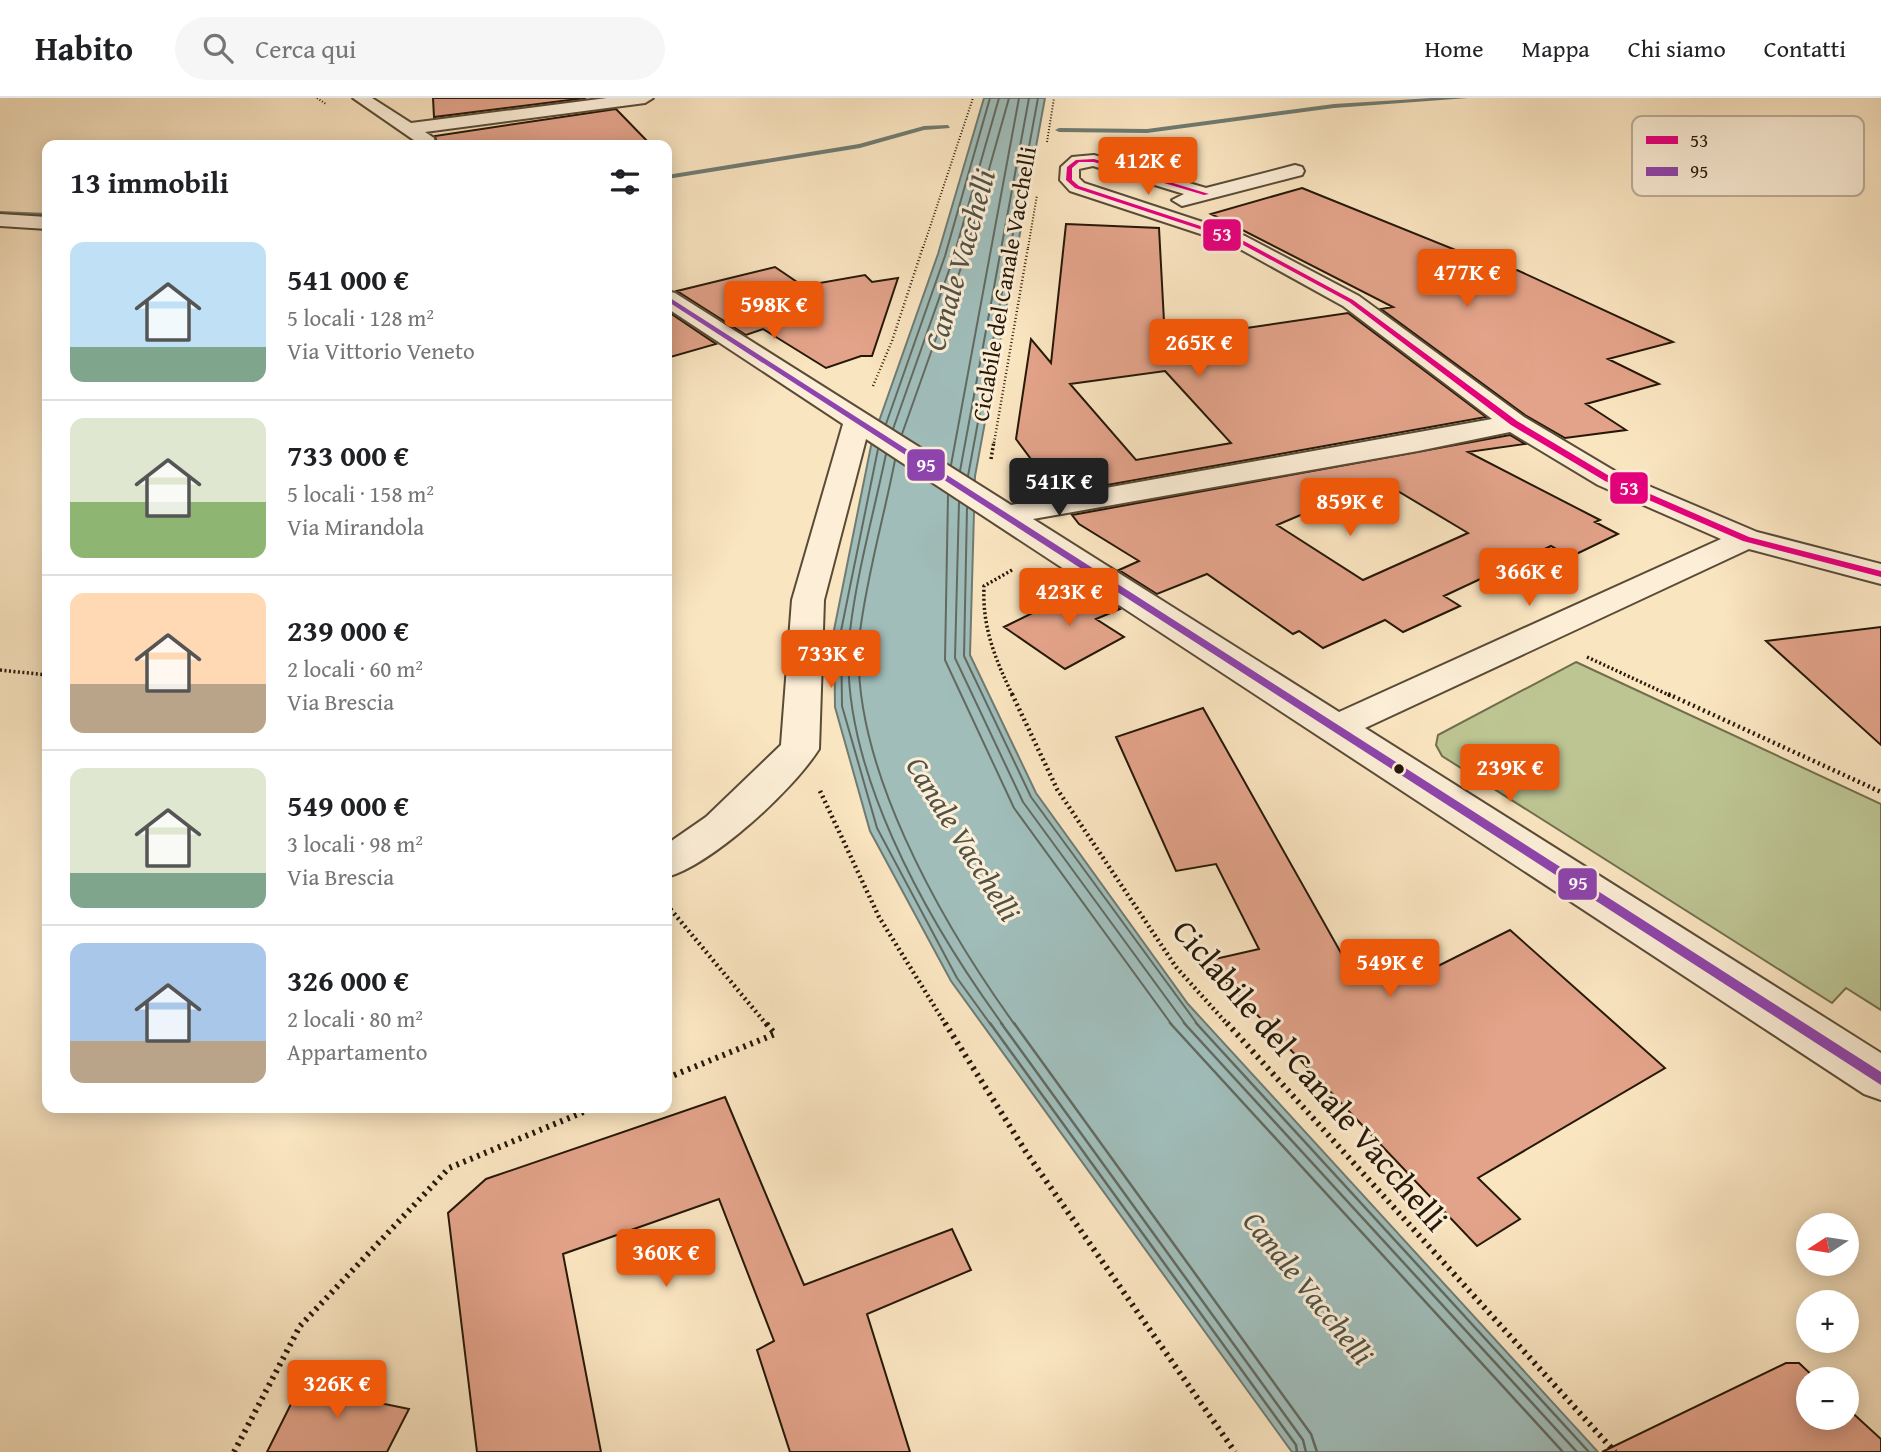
<!DOCTYPE html>
<html lang="it">
<meta charset="utf-8">
<style>
:root{--surface:#fff;--page:#f6f6f6;--text:#202124;--muted:#757577;--line:#e0e0e0;--accent:#ea580c}
body{margin:0;font-family:"Gentium Book Plus",serif;background:var(--page);color:var(--text);height:100vh;display:flex;flex-direction:column;font-size:26px;white-space:nowrap}
*{box-sizing:border-box;margin:0}
p{font-size:23px;color:var(--muted)}
.icon{flex:none;width:38px;height:38px;fill:none;stroke:currentColor;stroke-width:2;stroke-linecap:round;stroke-linejoin:round}
.map{position:relative;flex:1;overflow:hidden}
.sheet{position:absolute;left:42px;top:42px;width:630px;height:973px;display:flex;flex-direction:column;background:var(--surface);border-radius:14px;box-shadow:0 4px 18px #0003}
.sheet>*{flex:none}
.needle{width:46px;rotate:258deg}
.fabs{position:absolute;left:1796px;top:1115px;display:grid;gap:14px}
.fabs a{display:grid;place-items:center;width:63px;height:63px;border-radius:50%;background:var(--surface);box-shadow:0 4px 18px #0003;font-size:35px}
.price{position:absolute;translate:-50% -60px;padding:0 16px;border-radius:7px;background:var(--accent);color:#fff;font-size:23px;line-height:46px;filter:drop-shadow(0 2px 4px #0008)}
.price::after{content:'';position:absolute;left:50%;top:42px;width:21px;height:16px;margin-left:-10px;background:inherit;clip-path:polygon(0 0,100% 0,50% 100%)}
.price.selected{background:#222;color:#fff}
ul{padding:0;list-style:none}
li{display:flex;align-items:center;gap:21px;height:175px;padding:0 28px}
li+li{border-top:2px solid var(--line)}
li span{display:grid;place-items:center;flex:none;width:196px;height:140px;border-radius:14px;color:#555}
li>.icon{margin-inline-start:auto}
span .icon{width:84px;height:84px;fill:#fffc;stroke-width:1}
li b{font-size:30px}
h2{display:flex;justify-content:space-between;align-items:center;height:84px;padding:0 28px;font-size:30px}
header{display:flex;align-items:center;gap:42px;box-sizing:border-box;height:98px;padding:0 35px;background:var(--surface);border-bottom:2px solid var(--line)}
header strong{font-size:33px}
nav{display:flex;gap:38px;margin-inline-start:auto;font-size:24px}
.search{width:490px;height:63px;background:var(--page);display:flex;align-items:center;gap:18px;box-sizing:border-box;padding:0 24px;border-radius:38px;color:var(--muted);font-size:26px}
.map>svg:first-child{display:block}
.green{fill:#bdc593;stroke:#716e4d;stroke-width:2}
.water{fill:#a0bdba;stroke:#6f7b72;stroke-width:2}
.lines{fill:none;stroke-linecap:round;stroke-linejoin:round}
.shore-far1{stroke:#626a60;stroke-width:2}
.shore{stroke:#626a60;stroke-width:2.5}
.stream{fill:#6f7b72;fill-rule:evenodd}
.building{fill:#e3a38a;stroke:#251807;stroke-width:2;fill-rule:evenodd}
.minor-casing{stroke:#5a4b36;stroke-width:4}
.path-far4{stroke:#251807;stroke-width:2;stroke-dasharray:1 2;stroke-linecap:butt}
.path-far3{stroke:#251807;stroke-width:2.5;stroke-dasharray:1 2.5;stroke-linecap:butt}
.path-far2{stroke:#251807;stroke-width:3.5;stroke-dasharray:2 2.5;stroke-linecap:butt}
.path-far1{stroke:#251807;stroke-width:4.5;stroke-dasharray:2 3.5;stroke-linecap:butt}
.path{stroke:#251807;stroke-width:6;stroke-dasharray:2.5 5;stroke-linecap:butt}
.minor{fill:#fceed7;fill-rule:evenodd}
.bus-1-casing{stroke:#fceed7;stroke-width:6}
.bus-2-casing{stroke:#fceed7;stroke-width:6}
.bus-1{fill:#e5007d;fill-rule:evenodd}
.bus-2{fill:#8e44ad;fill-rule:evenodd}
.bus-dot{fill:#251807;stroke:#fceed7;stroke-width:2.5}
.labels{text-anchor:middle;stroke-width:6;stroke-linejoin:round;paint-order:stroke}
.far-street-label{font-size:23px;fill:#251807;stroke:#fceed7}
.water-label{font-size:30px;font-style:italic;fill:#505246;stroke:#fceed7}
.near-street-label{font-size:33px;fill:#251807;stroke:#fceed7}
.key{fill:#fceed7;stroke:#bcae99;stroke-width:2}
.key-label{font-size:19px;fill:#251807}
.line-badge{stroke:#fceed7;stroke-width:2.5}
.badge-label{font-size:19px;text-anchor:middle;font-weight:bold;fill:#fff}
</style>
<header>
<strong>Habito</strong>
<div class="search"><svg class="icon" aria-label="search" viewBox="0 0 24 24"><circle cx="10" cy="10" r="6"/><path d="M15 15l6 6"/></svg>Cerca qui</div>
<nav><a>Home</a><a>Mappa</a><a>Chi siamo</a><a>Contatti</a></nav>
</header>
<div class="map">
<svg width="1881" height="1354" viewBox="0 0 1881 1354">
<rect width="100%" height="100%" fill="#fae5c1"/>
<filter id="stains"><feTurbulence type="fractalNoise" baseFrequency=".00286" numOctaves="4"/><feColorMatrix values="0 0 0 0 .2 0 0 0 0 .09 0 0 0 0 .02 0 0 0 .5 -.17"/></filter>
<radialGradient id="worn" r=".72"><stop offset=".6" stop-color="#630" stop-opacity="0"/><stop offset="1" stop-color="#630" stop-opacity=".3"/></radialGradient>
<path class="green" d="M1576,564L1881,706V912L1846,890L1832,905L1442,658L1436,647L1438,637Z"/>
<path class="water" d="M984,0H1045L975,378L970,557L1036,695L1188,906L1598,1354H1292L951,883L870,733L835,609L834,532L872,343L938,156Z"/>
<g class="lines">
<path class="shore-far1" d="M886,326L945,158L990,0
M893,331L953,161L999,0
M902,336L963,164L1009,0
M878,351L841,533L842,608L877,730L957,880L991,927
M886,356C874,414 857,474 850,533C835,664 928,824 1003,927
M895,362C884,419 867,477 860,534C846,661 943,827 1015,927
M951,367L1019,0
M960,373L1029,0
M968,378L1038,0
M948,397L945,562L1014,710L1172,927
M959,404L955,560L1023,704L1186,927
M967,410L964,558L1031,699L1198,927"/>
<path class="shore" d="M990,925L1296,1347L1297,1354
M1001,925L1303,1342L1306,1354
M1014,925L1311,1336L1317,1354
M1170,925L1563,1354
M1184,925L1577,1354
M1196,925L1589,1354"/>
<path class="stream" d="M1432,0H1468L1334,10L1147,35L1059,34L1055,32L1059,30L1147,31L1334,6Z
M948,27L950,30L924,32L860,50L667,81V77L859,46L924,28Z
M0,113L47,115V119L0,117Z"/>
</g>
<path class="building" d="M433,0H586L434,19Z
M616,11L651,47H437L435,38Z
M1302,90L1510,174L1517,172L1673,244L1608,261L1659,286L1586,306L1626,332L1565,340L1525,317L1381,211L1393,209L1211,116Z
M1066,126L1159,130L1165,242L1348,215L1486,319L1057,396L1016,341L1031,241L1051,265ZM1165,273L1231,345L1136,362L1070,286Z
M775,169L803,188L865,177L872,184L898,180L872,258H861L826,270L763,231L746,237L677,193Z
M667,213L716,246L667,260Z
M1510,337L1525,346L1468,354L1600,422L1595,424L1618,436L1570,459L1551,448L1444,498L1460,508L1403,534L1385,522L1323,550L1299,533L1293,536L1207,476L1157,496L1119,472L1139,463L1079,426L1072,417ZM1381,383L1468,435L1363,482L1277,427Z
M1086,489L1120,511L1096,521L1124,539L1065,571L1004,529L1063,500L1072,505L1068,497Z
M1881,529V647L1766,543Z
M1203,610L1354,878L1399,856L1420,877L1510,832L1665,970L1478,1080L1520,1121L1477,1148L1206,863L1259,851L1216,766L1176,773L1116,639Z
M725,999L804,1187L952,1131L971,1172L867,1216L910,1354H790L757,1252L774,1243L719,1101L563,1156L601,1354H477L448,1115L486,1081Z
M1786,1265H1799L1816,1281H1808V1320H1846V1309L1881,1341V1354H1602Z
M306,1276L374,1292L370,1303L409,1311L387,1354H267Z"/>
<g class="lines">
<g class="minor-casing">
<path id="minor" d="M353,0H372L411,25L607,0H653L645,5L425,34L434,40L435,47H421Z
M1094,57L1206,90L1295,67L1302,69L1304,73L1302,77L1182,108L1172,102L1184,96L1093,68L1079,71V80L1084,85L1245,138L1359,198L1524,319L1618,375L1757,434L1881,466V486L1749,451L1365,630L1881,955V1002L1864,996L866,341L824,502L819,651C793,692 713,766 667,779V746L706,719L781,647L792,502L843,326L667,210V193L675,195L1011,407L1492,321L1343,208L1231,146L1070,93L1060,82L1061,69L1072,59ZM1510,334L1598,387L1721,441L1339,614L1033,421L1418,353Z
M0,116L47,119V131L0,128Z"/>
</g>
<path class="path-far4" d="M317,0L326,6
M1047,44L1054,0
M923,150L973,0
M1028,150L1037,97"/>
<path class="path-far3" d="M873,288L892,243L923,149
M994,345L1028,149"/>
<path class="path-far2" d="M991,361L994,343
M1012,472L984,488C982,529 995,561 1013,598
M1587,559L1671,598
M0,572L47,577"/>
<path class="path-far1" d="M1012,596L1057,691L1176,869L1228,927
M1668,596L1881,694
M820,693L879,819L946,927
M667,807L767,927"/>
<path class="path" d="M945,925L1026,1054L1235,1354
M1227,925L1615,1354
M667,980L775,936L766,925
M234,1354L300,1228L449,1070L593,1010"/>
<use href="#minor" class="minor"/>
<g class="bus-1-casing">
<path id="bus-1" d="M1094,61L1209,96L1204,97L1094,64H1079L1072,70V82L1079,88L1240,141L1353,202L1517,323L1611,379L1749,439L1881,473V479L1743,443L1605,383L1511,327L1349,204L1236,143L1075,90L1066,82L1067,69L1076,62Z"/>
</g>
<g class="bus-2-casing">
<path id="bus-2" d="M667,198L1881,974V987L667,203Z"/>
</g>
<use href="#bus-1" class="bus-1"/>
<use href="#bus-2" class="bus-2"/>
</g>
<circle class="bus-dot" cx="1399" cy="671" r="6"/>
<g class="labels">
<g class="far-street-label">
<text transform="translate(1004 186) rotate(-80)" y="8">Ciclabile del Canale Vacchelli</text>
</g>
<g class="water-label">
<text transform="translate(960 162) rotate(-74)" y="10">Canale Vacchelli</text>
<text transform="translate(963 741) rotate(58)" y="10">Canale Vacchelli</text>
<text transform="translate(1308 1190) rotate(51)" y="10">Canale Vacchelli</text>
</g>
<g class="near-street-label">
<text transform="translate(1311 977) rotate(49)" y="12">Ciclabile del Canale Vacchelli</text>
</g>
</g>
<rect x="1632" y="18" width="232" height="80" rx="10" class="key"/>
<rect x="1646" y="38" width="32" height="8" fill="#e5007d"/>
<rect x="1646" y="69" width="32" height="9" fill="#8e44ad"/>
<g class="key-label">
<text x="1690" y="49">53</text>
<text x="1690" y="80">95</text>
</g>
<g class="line-badge">
<rect x="1202" y="120" width="40" height="34" rx="7" fill="#e5007d"/>
<rect x="906" y="350" width="40" height="34" rx="7" fill="#8e44ad"/>
<rect x="1609" y="373" width="40" height="34" rx="7" fill="#e5007d"/>
<rect x="1557" y="769" width="41" height="34" rx="7" fill="#8e44ad"/>
</g>
<g class="badge-label">
<text x="1222" y="143">53</text>
<text x="926" y="374">95</text>
<text x="1629" y="397">53</text>
<text x="1578" y="792">95</text>
</g>
<rect width="100%" height="100%" filter="url(#stains)"/>
<rect width="100%" height="100%" fill="url(#worn)"/>
</svg>
<div class="fabs">
<a><svg class="needle" viewBox="-14 -14 28 28"><path d="M0-13l5 13h-10z" fill="#e53935"/><path d="M0 13l5-13h-10z" fill="#757577"/></svg></a>
<a>+</a>
<a>−</a>
</div>
<b class="price" style="left:1148px;top:99px">412K €</b>
<b class="price" style="left:1467px;top:211px">477K €</b>
<b class="price" style="left:774px;top:243px">598K €</b>
<b class="price" style="left:1199px;top:281px">265K €</b>
<b class="price selected" style="left:1059px;top:420px">541K €</b>
<b class="price" style="left:1350px;top:440px">859K €</b>
<b class="price" style="left:1529px;top:510px">366K €</b>
<b class="price" style="left:1069px;top:530px">423K €</b>
<b class="price" style="left:831px;top:592px">733K €</b>
<b class="price" style="left:1510px;top:706px">239K €</b>
<b class="price" style="left:1390px;top:901px">549K €</b>
<b class="price" style="left:666px;top:1191px">360K €</b>
<b class="price" style="left:337px;top:1322px">326K €</b>
<section class="sheet">
<h2>13 immobili<svg class="icon" aria-label="filters" viewBox="0 0 24 24"><path d="M4 7h16M4 17h16"/><circle cx="9" cy="7" r="2"/><circle cx="15" cy="17" r="2"/></svg></h2>
<ul>
<li><span style="background:linear-gradient(#bfe0f5 75%,#7fa58c 0)"><svg class="icon" aria-label="home" viewBox="0 0 24 24"><path d="M3 11l9-7 9 7M6 9v11h12V9"/></svg></span><div><b>541 000 €</b><p>5 locali · 128 m²</p><p>Via Vittorio Veneto</p></div></li>
<li><span style="background:linear-gradient(#dfe7d0 60%,#8fb573 0)"><svg class="icon" aria-label="home" viewBox="0 0 24 24"><path d="M3 11l9-7 9 7M6 9v11h12V9"/></svg></span><div><b>733 000 €</b><p>5 locali · 158 m²</p><p>Via Mirandola</p></div></li>
<li><span style="background:linear-gradient(#ffd9b3 65%,#b9a48a 0)"><svg class="icon" aria-label="home" viewBox="0 0 24 24"><path d="M3 11l9-7 9 7M6 9v11h12V9"/></svg></span><div><b>239 000 €</b><p>2 locali · 60 m²</p><p>Via Brescia</p></div></li>
<li><span style="background:linear-gradient(#dfe7d0 75%,#7fa58c 0)"><svg class="icon" aria-label="home" viewBox="0 0 24 24"><path d="M3 11l9-7 9 7M6 9v11h12V9"/></svg></span><div><b>549 000 €</b><p>3 locali · 98 m²</p><p>Via Brescia</p></div></li>
<li><span style="background:linear-gradient(#a9c7e8 70%,#b9a48a 0)"><svg class="icon" aria-label="home" viewBox="0 0 24 24"><path d="M3 11l9-7 9 7M6 9v11h12V9"/></svg></span><div><b>326 000 €</b><p>2 locali · 80 m²</p><p>Appartamento</p></div></li>
</ul>
</section>
</div>
